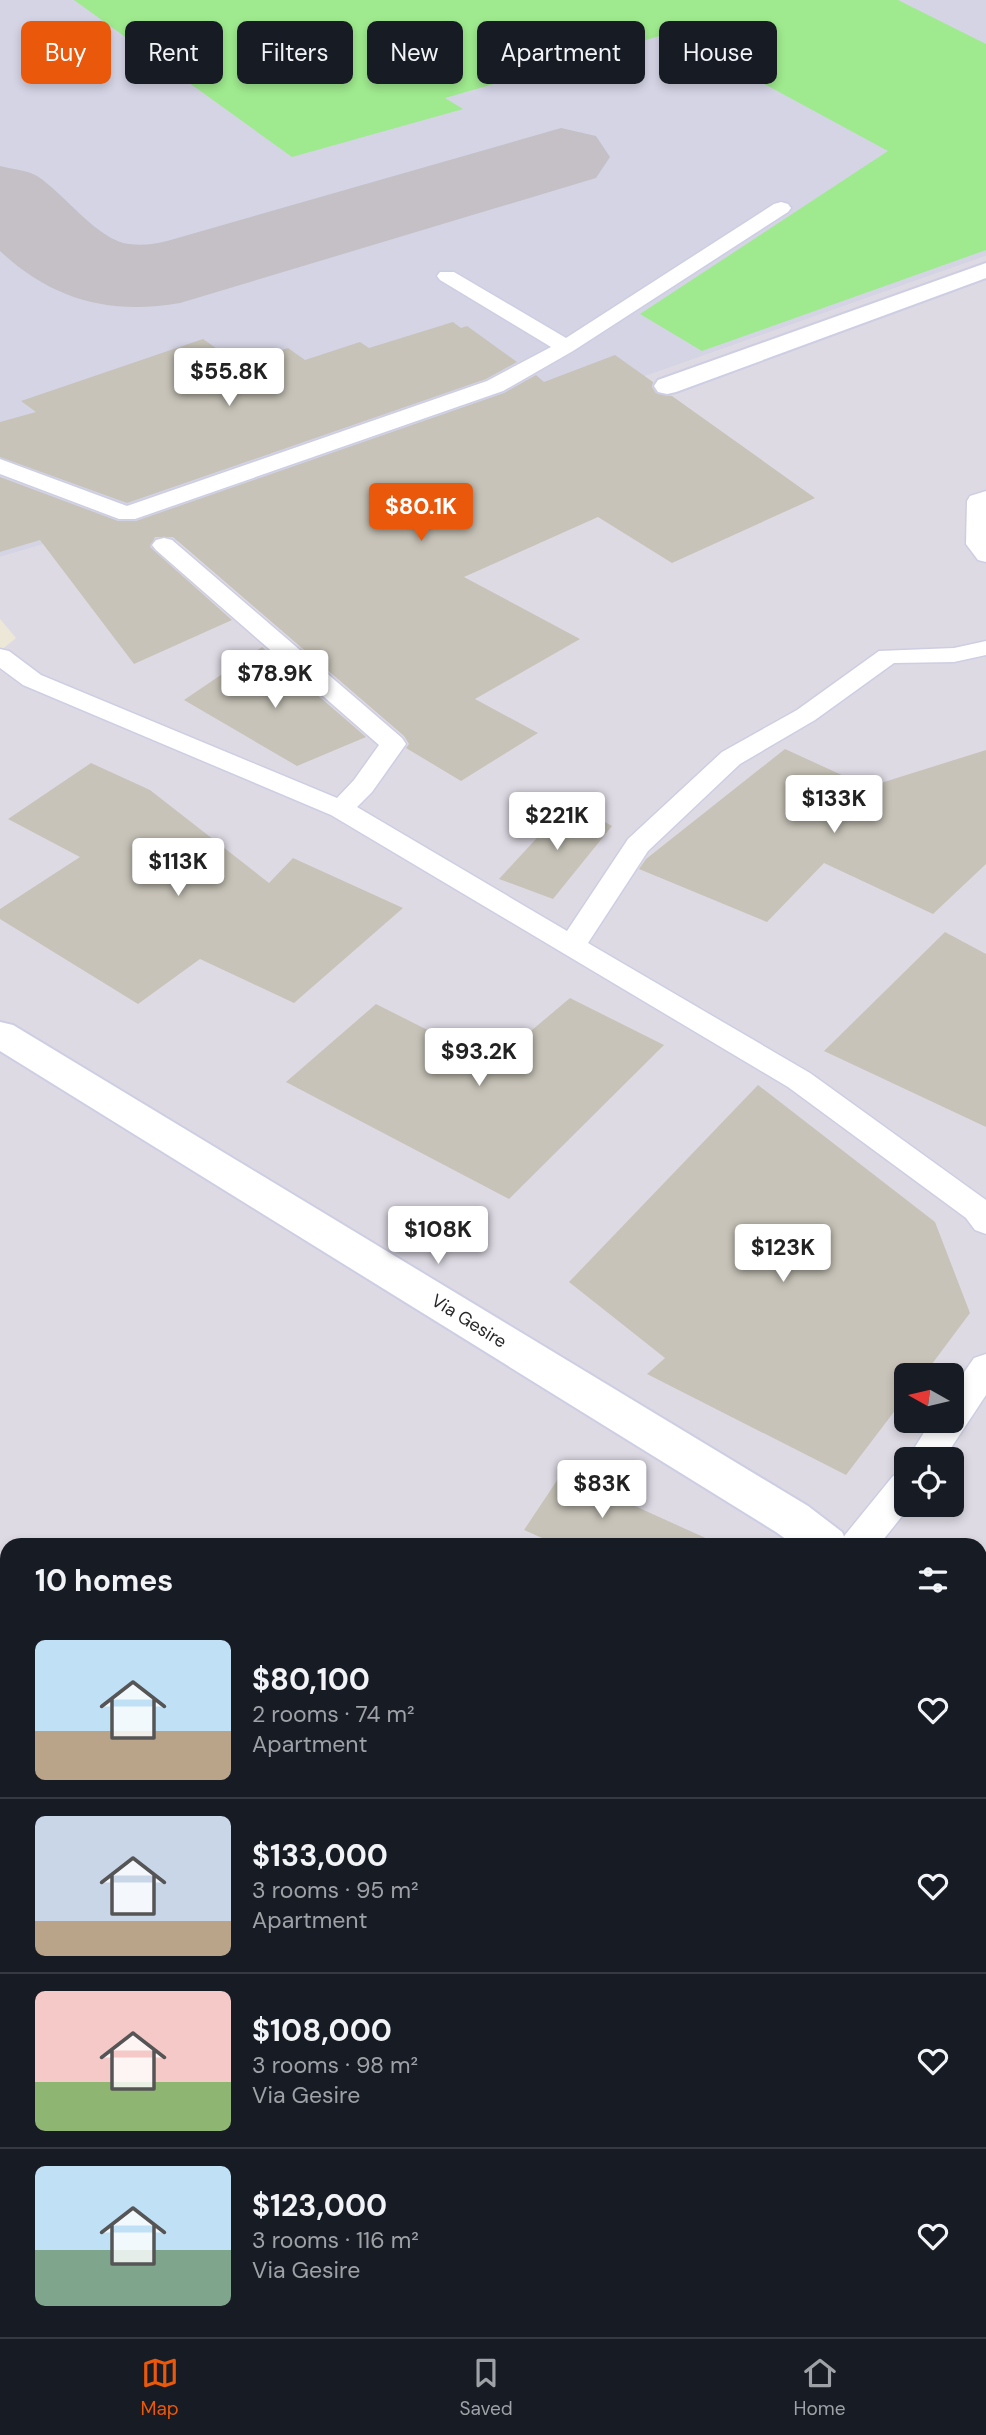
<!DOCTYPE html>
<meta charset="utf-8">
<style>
:root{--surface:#171b24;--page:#20242c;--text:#f1f3f6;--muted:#9ea1a6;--line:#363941;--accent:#ea580c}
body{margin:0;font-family:"DM Sans",sans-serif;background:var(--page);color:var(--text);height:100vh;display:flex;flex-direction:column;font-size:26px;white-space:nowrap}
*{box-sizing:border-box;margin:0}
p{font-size:23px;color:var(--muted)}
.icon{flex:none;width:38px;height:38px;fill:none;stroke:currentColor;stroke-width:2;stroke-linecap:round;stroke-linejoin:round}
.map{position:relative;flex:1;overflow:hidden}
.drawer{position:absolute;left:0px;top:1538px;width:987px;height:800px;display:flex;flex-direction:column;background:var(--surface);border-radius:21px 21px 0 0;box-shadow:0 4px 10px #0003}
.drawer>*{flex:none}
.top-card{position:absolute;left:21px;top:21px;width:945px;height:63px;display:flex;gap:14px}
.needle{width:46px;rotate:278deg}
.tools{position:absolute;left:894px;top:1363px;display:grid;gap:14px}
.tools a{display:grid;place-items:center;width:70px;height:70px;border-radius:10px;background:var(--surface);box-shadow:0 4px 10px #0003;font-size:35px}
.price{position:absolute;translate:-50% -60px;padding:0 16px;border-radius:7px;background:#fff;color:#222;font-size:23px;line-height:46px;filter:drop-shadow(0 2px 4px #0008)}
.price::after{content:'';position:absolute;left:50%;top:42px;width:21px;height:16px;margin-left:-10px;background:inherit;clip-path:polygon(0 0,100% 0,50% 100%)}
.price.on{background:var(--accent);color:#fff}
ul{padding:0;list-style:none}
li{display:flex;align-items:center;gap:21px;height:175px;padding:0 35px}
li+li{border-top:2px solid var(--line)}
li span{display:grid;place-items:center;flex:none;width:196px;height:140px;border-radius:10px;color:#555}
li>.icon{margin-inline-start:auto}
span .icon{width:84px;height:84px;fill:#fffc;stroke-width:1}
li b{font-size:30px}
h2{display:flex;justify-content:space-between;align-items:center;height:84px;padding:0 35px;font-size:30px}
.tag{padding:0 24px;border-radius:10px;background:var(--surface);box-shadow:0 4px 10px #0003;font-size:24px;line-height:63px}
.tag.on{background:var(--accent);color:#fff}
.dock{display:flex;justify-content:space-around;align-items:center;height:98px;border-top:2px solid var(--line);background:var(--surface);font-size:19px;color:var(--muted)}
.dock a{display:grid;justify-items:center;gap:4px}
.dock .on{color:var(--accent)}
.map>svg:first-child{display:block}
.industrial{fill:#dedae4;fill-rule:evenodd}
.airport{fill:#d4d4e5}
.green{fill:#9fea8e}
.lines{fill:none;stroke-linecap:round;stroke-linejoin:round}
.taxiway{fill:#c4c0c6;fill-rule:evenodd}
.building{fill:#c7c3b8}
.lane-casing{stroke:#cdcee3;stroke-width:3}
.street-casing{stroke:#cdcee3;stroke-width:4}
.lane{fill:#fff;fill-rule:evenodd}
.street{fill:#fff;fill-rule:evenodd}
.labels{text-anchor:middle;stroke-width:5;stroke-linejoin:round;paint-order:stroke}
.street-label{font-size:18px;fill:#282828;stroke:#fff}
</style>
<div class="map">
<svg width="986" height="2337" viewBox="0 0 986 2337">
<rect width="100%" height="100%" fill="#ede7d8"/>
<path class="industrial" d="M986,256V2337H0V651L16,638L0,619V557L116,523L147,552ZM906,1376H952V1421H906ZM906,1460H952V1505H906ZM7,1545H980V2331H7Z"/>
<path class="airport" d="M0,0H986V256L147,552L116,523L0,557Z"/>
<path class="green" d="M74,0H898L986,44V250L702,351L640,314L888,151L670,33L445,98L463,109L292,157Z"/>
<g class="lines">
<path class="taxiway" d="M561,128L596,136L610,157L596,178L180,303C110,315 52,300 0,251V166C11,169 27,170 37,176C63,192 98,241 129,244C142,246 155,244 167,241Z"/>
</g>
<path class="building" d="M453,322L461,328L467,326L517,362L486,379L127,503L0,457V422L36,412L21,401L203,339L240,365L288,348L305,360L360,342L369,348Z
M615,355L653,382L652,387L656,393L672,396L815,498L672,563L598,517L464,577L580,639L475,699L538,733L461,781L406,748L409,744L404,736L173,537H155L150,547L232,620L134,664L40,540L0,552V477L118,521H136L504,393L536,375L544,382Z
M262,647L366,737L297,766L184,700Z
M785,749L868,787L986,750V864L933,914L824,863L767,922L639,869L646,859Z
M91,763L150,790L269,883L293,858L403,908L294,1003L200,959L138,1004L0,919V909L80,857L8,819Z
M570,802L612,826L553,899L499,879Z
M945,932L986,954V1127L824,1051Z
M570,998L664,1045L509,1199L286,1082L376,1004L493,1063Z
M758,1085L935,1222L970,1313L923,1376H906V1396L846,1475L647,1374L665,1358L569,1282Z
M562,1473L721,1545H558L524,1530Z"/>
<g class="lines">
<g class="lane-casing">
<path id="lane" d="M781,202L788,204L791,208L788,212L573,351L503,391L135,519H119L0,474V459L127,506L487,381L551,347L440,280L437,276L440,272H454L566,338L774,204Z
M986,491V562L978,560L966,544L967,501L970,496Z
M164,538L172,540L402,738L406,744L372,792L357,807L567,931L628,839L722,752L797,710L879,651L954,648L986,641V655L954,662L894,663L815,720L740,764L648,851L588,943L810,1073L986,1200V1234L975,1230L966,1218L788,1087L331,815L23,685L0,668V649L9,651L41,675L337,798L354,780L379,745L156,550L152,545L156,540Z
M986,1354V1395L943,1460H907L931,1421H952V1390L974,1358Z
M906,1472V1505H911L879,1545H840L845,1535L893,1476Z
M320,2331H366V2337H320Z"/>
</g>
<g class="street-casing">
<path id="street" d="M986,263V278L676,392L667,394L658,392L654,386L658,380Z
M0,1022L13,1025L808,1506L842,1532L848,1545H794L776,1532L0,1051Z
M980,1645L986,1647V1690L980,1688Z"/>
</g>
<use href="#lane" class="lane"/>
<use href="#street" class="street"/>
</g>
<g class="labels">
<g class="street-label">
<text transform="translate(469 1321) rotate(32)" y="6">Via Gesire</text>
</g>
</g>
</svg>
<div class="tools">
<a><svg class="needle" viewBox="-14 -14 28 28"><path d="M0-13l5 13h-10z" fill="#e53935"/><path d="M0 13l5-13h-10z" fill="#9ea1a6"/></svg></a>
<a><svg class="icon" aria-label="locate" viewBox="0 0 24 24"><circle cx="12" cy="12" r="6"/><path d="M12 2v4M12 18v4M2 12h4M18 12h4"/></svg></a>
</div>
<b class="price" style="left:229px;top:408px">$55.8K</b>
<b class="price on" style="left:421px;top:543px">$80.1K</b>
<b class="price" style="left:275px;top:710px">$78.9K</b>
<b class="price" style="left:834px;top:835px">$133K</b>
<b class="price" style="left:557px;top:852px">$221K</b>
<b class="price" style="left:178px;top:898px">$113K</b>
<b class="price" style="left:479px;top:1088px">$93.2K</b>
<b class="price" style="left:438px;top:1266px">$108K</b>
<b class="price" style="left:783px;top:1284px">$123K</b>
<b class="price" style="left:602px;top:1520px">$83K</b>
<div class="top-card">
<a class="tag on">Buy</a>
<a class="tag">Rent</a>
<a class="tag">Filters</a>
<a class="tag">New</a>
<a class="tag">Apartment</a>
<a class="tag">House</a>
</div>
<section class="drawer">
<h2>10 homes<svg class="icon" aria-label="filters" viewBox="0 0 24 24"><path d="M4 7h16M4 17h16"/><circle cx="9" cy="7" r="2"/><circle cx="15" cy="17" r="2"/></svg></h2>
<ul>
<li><span style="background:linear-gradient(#bfe0f5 65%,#b9a48a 0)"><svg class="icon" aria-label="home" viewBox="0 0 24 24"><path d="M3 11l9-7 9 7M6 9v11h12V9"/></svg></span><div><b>$80,100</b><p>2 rooms · 74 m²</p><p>Apartment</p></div><svg class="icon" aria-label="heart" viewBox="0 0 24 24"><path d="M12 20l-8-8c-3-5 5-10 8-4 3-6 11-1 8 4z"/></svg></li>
<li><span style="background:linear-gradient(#c9d6e8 75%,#b9a48a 0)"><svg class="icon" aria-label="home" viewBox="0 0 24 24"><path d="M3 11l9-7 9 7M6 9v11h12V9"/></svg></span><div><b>$133,000</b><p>3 rooms · 95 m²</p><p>Apartment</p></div><svg class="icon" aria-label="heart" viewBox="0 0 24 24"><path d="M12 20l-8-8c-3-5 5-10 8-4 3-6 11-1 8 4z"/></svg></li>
<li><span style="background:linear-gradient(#f6c9c9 65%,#8fb573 0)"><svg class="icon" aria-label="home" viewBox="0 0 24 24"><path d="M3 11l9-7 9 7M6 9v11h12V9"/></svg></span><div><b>$108,000</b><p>3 rooms · 98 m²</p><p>Via Gesire</p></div><svg class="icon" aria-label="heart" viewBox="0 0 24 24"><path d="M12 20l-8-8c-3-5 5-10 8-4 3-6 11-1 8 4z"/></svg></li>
<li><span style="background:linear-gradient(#bfe0f5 60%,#7fa58c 0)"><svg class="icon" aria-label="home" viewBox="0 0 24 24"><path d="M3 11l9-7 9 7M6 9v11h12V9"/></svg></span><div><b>$123,000</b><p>3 rooms · 116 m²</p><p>Via Gesire</p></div><svg class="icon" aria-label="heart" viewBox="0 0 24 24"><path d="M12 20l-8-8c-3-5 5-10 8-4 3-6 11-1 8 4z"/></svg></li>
</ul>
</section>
</div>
<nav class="dock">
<a class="on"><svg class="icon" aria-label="map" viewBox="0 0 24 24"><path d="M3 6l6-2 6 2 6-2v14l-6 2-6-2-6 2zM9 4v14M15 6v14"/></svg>Map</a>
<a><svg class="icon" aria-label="saved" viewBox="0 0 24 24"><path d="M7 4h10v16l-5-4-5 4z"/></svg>Saved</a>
<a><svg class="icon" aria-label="home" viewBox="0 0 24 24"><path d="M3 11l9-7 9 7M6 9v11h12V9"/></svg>Home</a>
</nav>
